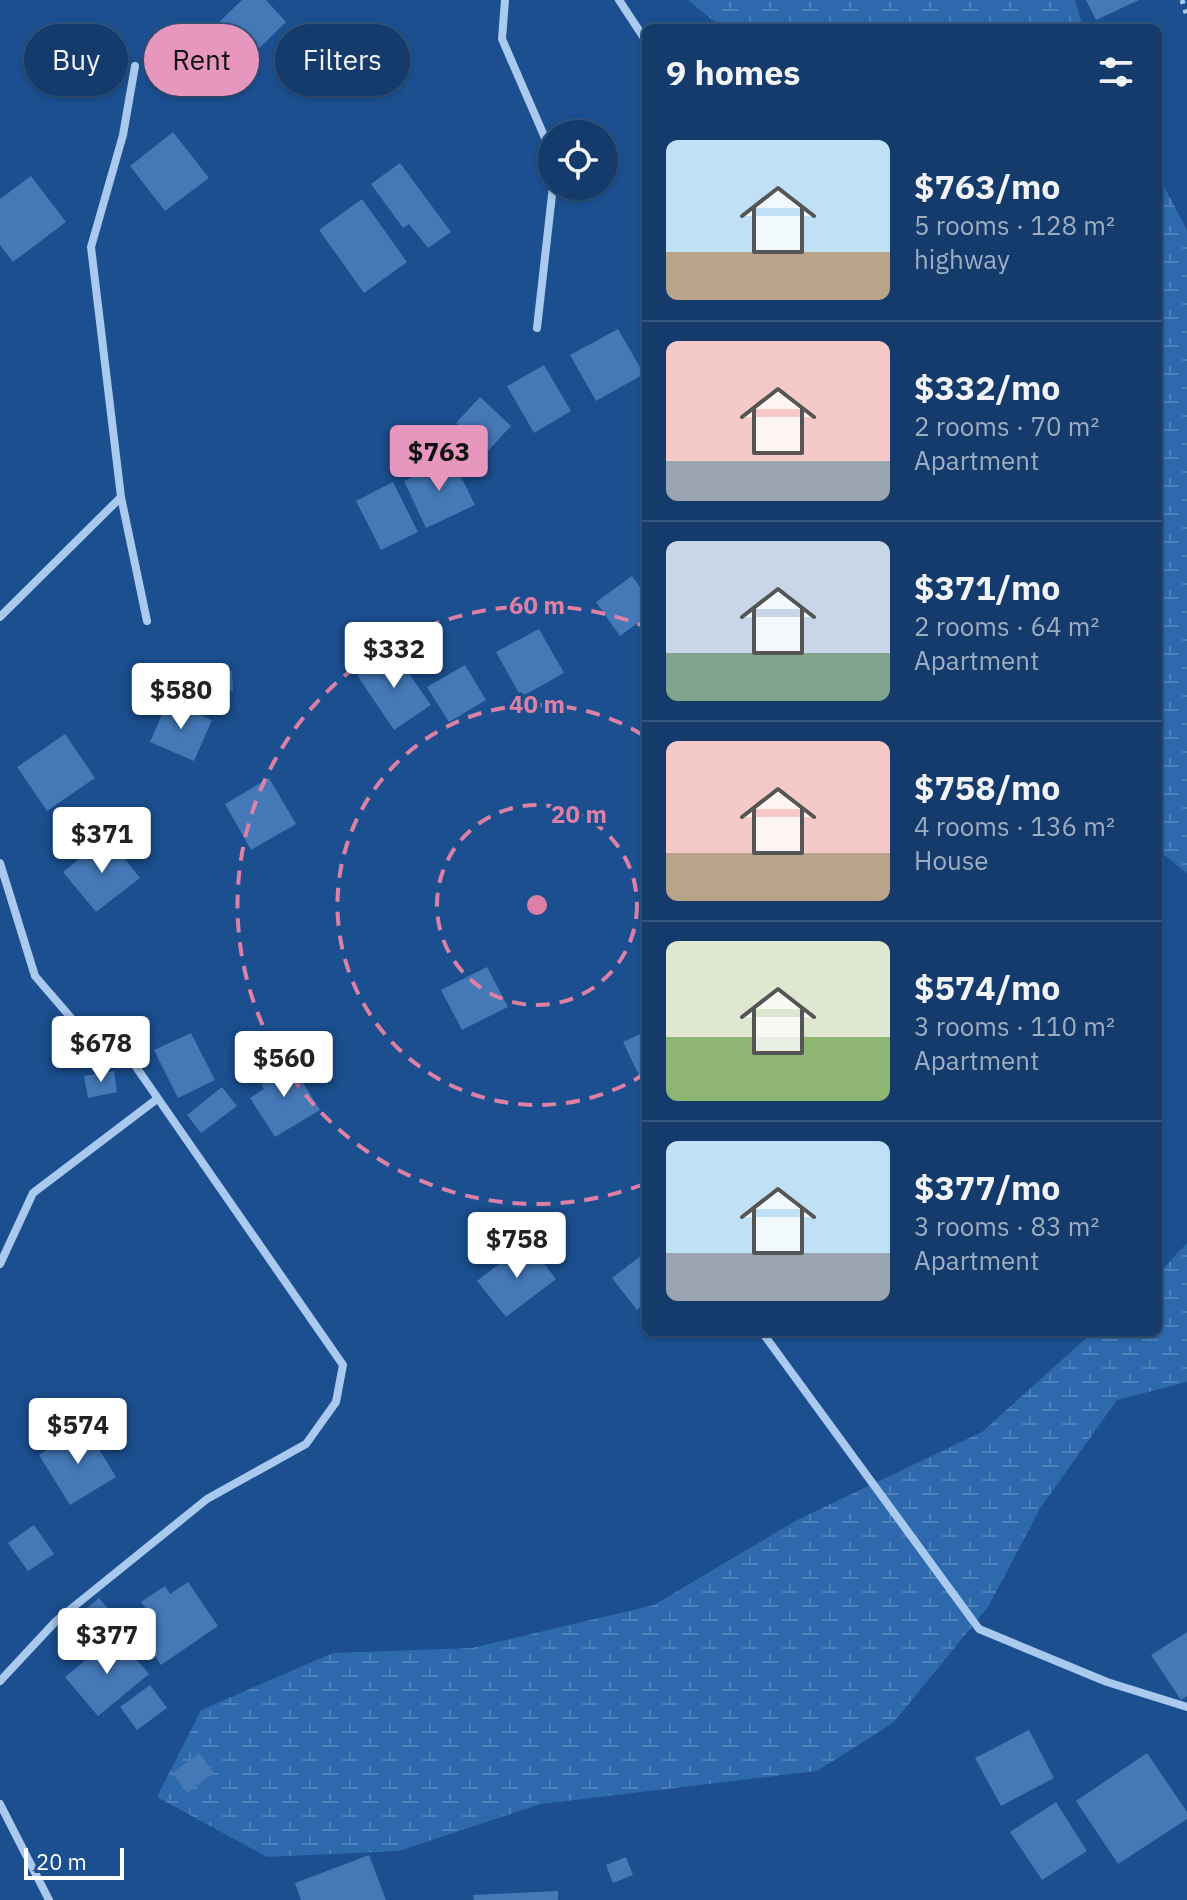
<!DOCTYPE html>
<meta charset="utf-8">
<style>
:root{--surface:#143b6b;--page:#1d4271;--text:#f1f3f6;--muted:#9dadc1;--line:#33557e;--accent:#e797bd}
body{margin:0;font-family:"IBM Plex Sans",sans-serif;background:var(--page);color:var(--text);height:100vh;display:flex;flex-direction:column;font-size:30px;white-space:nowrap}
*{box-sizing:border-box;margin:0}
p{font-size:26px;color:var(--muted)}
.icon{flex:none;width:44px;height:44px;fill:none;stroke:currentColor;stroke-width:2;stroke-linecap:round;stroke-linejoin:round}
.map{position:relative;flex:1;overflow:hidden}
.drawer{position:absolute;left:642px;top:24px;width:520px;height:1312px;display:flex;flex-direction:column;background:var(--surface);border-radius:12px;box-shadow:0 2px 6px #0004,0 0 0 2px var(--line)}
.drawer>*{flex:none}
.hud{position:absolute;left:24px;top:24px;width:498px;height:72px;display:flex;gap:16px}
.controls{position:absolute;left:538px;top:120px;display:grid;gap:16px}
.controls a{display:grid;place-items:center;width:80px;height:80px;border-radius:50%;background:var(--surface);box-shadow:0 2px 6px #0004,0 0 0 2px var(--line);font-size:40px}
.scale{position:absolute;left:24px;bottom:20px;width:100px;box-sizing:border-box;padding-left:8px;border:4px solid #fff;border-top:0;font-size:22px;line-height:28px;white-space:nowrap;color:#fff;-webkit-text-stroke:6px #1b4f8f;paint-order:stroke}
.price{position:absolute;translate:-50% -68px;padding:0 18px;border-radius:8px;background:#fff;color:#222;font-size:26px;line-height:52px;filter:drop-shadow(0 2px 4px #0008)}
.price::after{content:'';position:absolute;left:50%;top:48px;width:24px;height:18px;margin-left:-12px;background:inherit;clip-path:polygon(0 0,100% 0,50% 100%)}
.price.on{background:var(--accent);color:#111}
ul{padding:0;list-style:none}
li{display:flex;align-items:center;gap:24px;height:200px;padding:0 24px}
li+li{border-top:2px solid var(--line)}
li span{display:grid;place-items:center;flex:none;width:224px;height:160px;border-radius:12px;color:#555}
li>.icon{margin-inline-start:auto}
span .icon{width:96px;height:96px;fill:#fffc;stroke-width:1}
li b{font-size:34px}
h2{display:flex;justify-content:space-between;align-items:center;height:96px;padding:0 24px;font-size:34px}
.pill{padding:0 28px;border-radius:36px;background:var(--surface);box-shadow:0 2px 6px #0004,0 0 0 2px var(--line);font-size:28px;line-height:72px}
.pill.on{background:var(--accent);color:#111}
.map>svg:first-child{display:block}
.wetland{fill:url(#wetland-marsh)}
.building{fill:#4478b7}
.lines{fill:none;stroke-linecap:round;stroke-linejoin:round}
.path{stroke:#a9c9ee;stroke-width:5;stroke-dasharray:4 6;stroke-linecap:butt}
.street{stroke:#a9c9ee;stroke-width:8}
.ring{fill:none;stroke:#dd80a5;stroke-width:4;stroke-dasharray:14 10}
.centre{fill:#dd80a5;stroke:#1b4f8f;stroke-width:4}
.ring-label{font-size:24px;text-anchor:middle;font-weight:bold;fill:#dd80a5;stroke:#1b4f8f;stroke-width:7;stroke-linejoin:round;paint-order:stroke}
</style>
<div class="map">
<svg width="1187" height="1900" viewBox="0 0 1187 1900">
<defs>
<pattern id="wetland-marsh" width="20" height="14" patternUnits="userSpaceOnUse" patternTransform="scale(2)"><rect width="20" height="14" fill="#2e69ad"/><path d="M1 5h8M5 5V1M11 12h8M15 12V8" fill="none" stroke="#4d80b9"/></pattern>
</defs>
<rect width="100%" height="100%" fill="#1b4f8f"/>
<path class="wetland" d="M688,0H1075L1083,28H722Z
M1158,175L1187,230V873L1158,850Z
M1187,1243V1382L1117,1400L1041,1507L988,1607L893,1723L817,1771L541,1804L399,1851L267,1857L157,1797L201,1710L333,1653L472,1648L654,1605L797,1520L982,1432L1093,1332H1158V1274Z"/>
<path class="building" d="M242,0H266L286,22L246,61L214,27Z
M1086,0H1139L1096,20Z
M181,28L206,53L182,76L158,51Z
M173,132L209,178L165,211L130,166Z
M400,163L451,232L428,248L409,224L403,228L371,184Z
M31,176L66,222L13,262L0,245V199Z
M362,199L407,262L364,293L319,230Z
M618,329L644,374L596,401L570,355Z
M544,365L571,411L534,433L507,386Z
M480,397L511,426L487,452L456,423Z
M452,458L475,505L426,528L404,481Z
M393,482L418,532L381,550L356,501Z
M632,576L646,595V617L620,636L596,602Z
M539,629L564,673L521,697L496,652Z
M393,651L431,705L394,730L357,675Z
M465,665L486,700L449,722L427,687Z
M232,671L233,691L195,692L194,673Z
M168,701L212,720L194,761L150,742Z
M65,734L95,778L47,811L17,767Z
M269,778L296,824L251,850L225,804Z
M107,837L140,878L96,912L63,872Z
M487,967L508,1007L462,1030L441,990Z
M646,1031V1090L623,1042Z
M191,1033L215,1080L178,1098L154,1050Z
M288,1059L320,1110L275,1137L250,1098L264,1089L258,1078Z
M114,1071L117,1092L88,1098L84,1076Z
M222,1087L237,1106L201,1133L187,1115Z
M527,1242L556,1279L506,1317L477,1281Z
M646,1252V1302L637,1310L612,1278Z
M85,1426L116,1477L70,1505L39,1455Z
M34,1525L54,1554L28,1571L8,1543Z
M188,1582L218,1626L161,1665L131,1621L147,1610L141,1602L165,1586L170,1594Z
M99,1598L120,1622L97,1641L76,1617Z
M1187,1632V1696L1181,1700L1151,1655Z
M116,1635L149,1674L98,1716L65,1677Z
M150,1685L167,1708L137,1730L120,1707Z
M1029,1730L1054,1778L1001,1806L975,1758Z
M199,1753L214,1773L187,1793L172,1773Z
M1147,1753L1187,1812V1819L1118,1864L1076,1801Z
M1056,1802L1087,1851L1042,1880L1010,1832Z
M369,1855L386,1900H301L295,1883Z
M626,1857L633,1875L613,1883L606,1865Z
M558,1891V1900H474L473,1895Z"/>
<g class="lines">
<path class="path" d="M1182,0L1187,16"/>
<path class="street" d="M505,0L502,39L552,154
M619,0L646,41
M135,66L123,135L91,247L121,497L147,621
M537,328L553,186
M0,617L121,497
M0,863L35,976L73,1020L125,1051L343,1365L336,1402L306,1444L207,1499L56,1621L0,1681
M0,1264L33,1193L157,1099
M762,1332L979,1629L1107,1682L1187,1707
M0,1804L49,1900"/>
</g>
<g class="ring">
<circle cx="537" cy="905" r="100"/>
<path d="M646 1073A200 200 0 1 1 646 737"/>
<path d="M644 1184A299 299 0 1 1 644 626"/>
</g>
<circle cx="537" cy="905" r="12" class="centre"/>
<g class="ring-label">
<text x="537" y="614">60 m</text>
<text x="537" y="713">40 m</text>
<text x="579" y="823">20 m</text>
</g>
</svg>
<div class="controls">
<a><svg class="icon" aria-label="locate" viewBox="0 0 24 24"><circle cx="12" cy="12" r="6"/><path d="M12 2v4M12 18v4M2 12h4M18 12h4"/></svg></a>
</div>
<div class="scale">20 m</div>
<b class="price on" style="left:439px;top:493px">$763</b>
<b class="price" style="left:394px;top:690px">$332</b>
<b class="price" style="left:181px;top:731px">$580</b>
<b class="price" style="left:102px;top:875px">$371</b>
<b class="price" style="left:101px;top:1084px">$678</b>
<b class="price" style="left:284px;top:1099px">$560</b>
<b class="price" style="left:517px;top:1280px">$758</b>
<b class="price" style="left:78px;top:1466px">$574</b>
<b class="price" style="left:107px;top:1676px">$377</b>
<div class="hud">
<a class="pill">Buy</a>
<a class="pill on">Rent</a>
<a class="pill">Filters</a>
</div>
<section class="drawer">
<h2>9 homes<svg class="icon" aria-label="filters" viewBox="0 0 24 24"><path d="M4 7h16M4 17h16"/><circle cx="9" cy="7" r="2"/><circle cx="15" cy="17" r="2"/></svg></h2>
<ul>
<li><span style="background:linear-gradient(#bfe0f5 70%,#b9a48a 0)"><svg class="icon" aria-label="home" viewBox="0 0 24 24"><path d="M3 11l9-7 9 7M6 9v11h12V9"/></svg></span><div><b>$763/mo</b><p>5 rooms · 128 m²</p><p>highway</p></div></li>
<li><span style="background:linear-gradient(#f6c9c9 75%,#9aa5b1 0)"><svg class="icon" aria-label="home" viewBox="0 0 24 24"><path d="M3 11l9-7 9 7M6 9v11h12V9"/></svg></span><div><b>$332/mo</b><p>2 rooms · 70 m²</p><p>Apartment</p></div></li>
<li><span style="background:linear-gradient(#c9d6e8 70%,#7fa58c 0)"><svg class="icon" aria-label="home" viewBox="0 0 24 24"><path d="M3 11l9-7 9 7M6 9v11h12V9"/></svg></span><div><b>$371/mo</b><p>2 rooms · 64 m²</p><p>Apartment</p></div></li>
<li><span style="background:linear-gradient(#f6c9c9 70%,#b9a48a 0)"><svg class="icon" aria-label="home" viewBox="0 0 24 24"><path d="M3 11l9-7 9 7M6 9v11h12V9"/></svg></span><div><b>$758/mo</b><p>4 rooms · 136 m²</p><p>House</p></div></li>
<li><span style="background:linear-gradient(#dfe7d0 60%,#8fb573 0)"><svg class="icon" aria-label="home" viewBox="0 0 24 24"><path d="M3 11l9-7 9 7M6 9v11h12V9"/></svg></span><div><b>$574/mo</b><p>3 rooms · 110 m²</p><p>Apartment</p></div></li>
<li><span style="background:linear-gradient(#bfe0f5 70%,#9aa5b1 0)"><svg class="icon" aria-label="home" viewBox="0 0 24 24"><path d="M3 11l9-7 9 7M6 9v11h12V9"/></svg></span><div><b>$377/mo</b><p>3 rooms · 83 m²</p><p>Apartment</p></div></li>
</ul>
</section>
</div>
